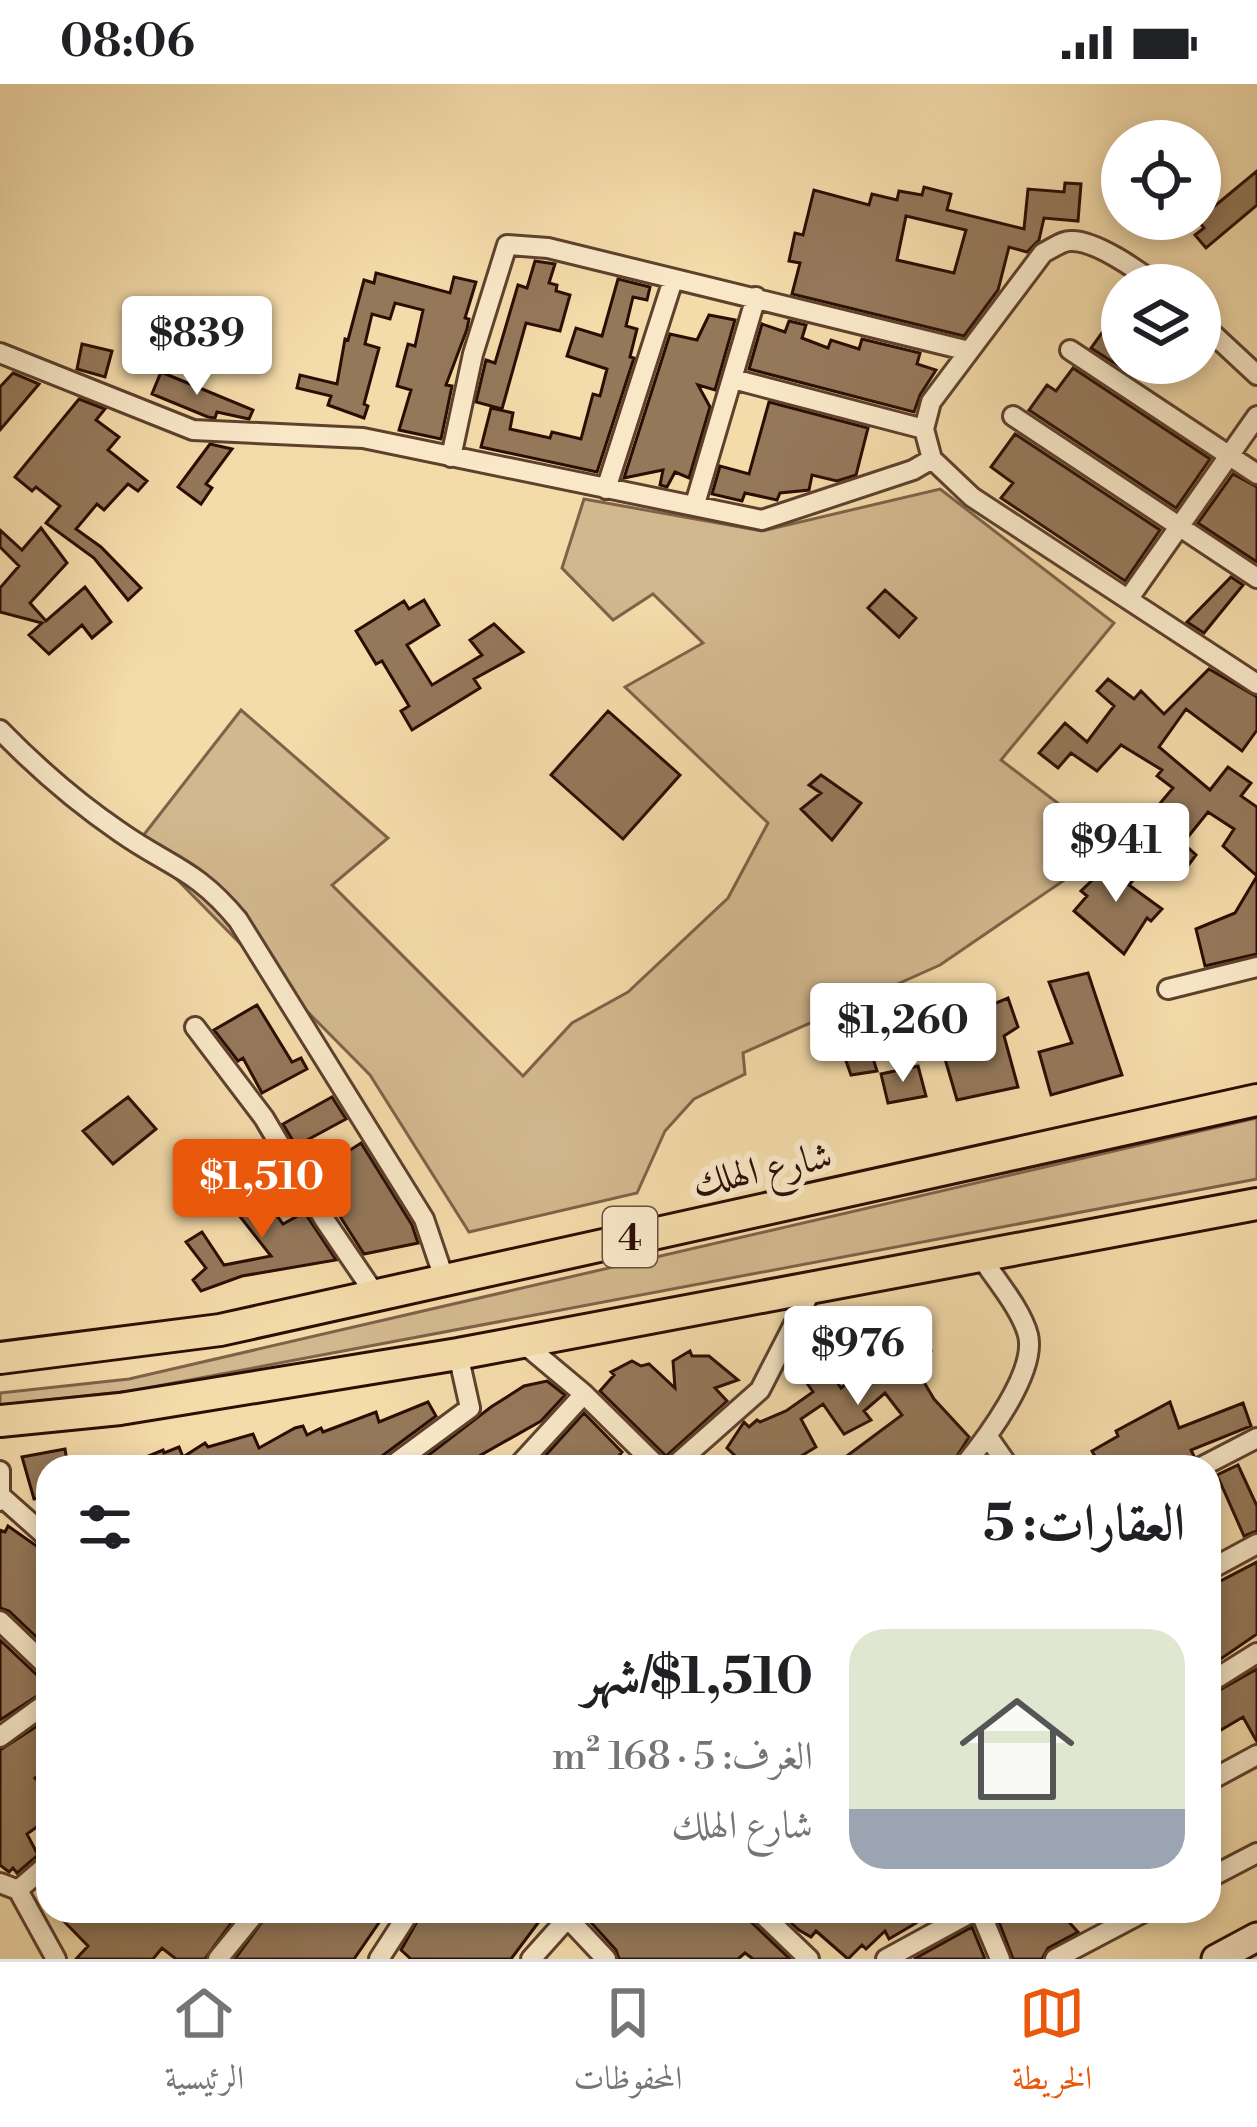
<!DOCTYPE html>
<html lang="ar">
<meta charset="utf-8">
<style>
:root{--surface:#fff;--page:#f2f2f2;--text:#202124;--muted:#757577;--line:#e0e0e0;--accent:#ea580c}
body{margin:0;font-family:"Libre Bodoni",Amiri,serif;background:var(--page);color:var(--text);direction:rtl;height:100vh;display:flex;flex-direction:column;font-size:45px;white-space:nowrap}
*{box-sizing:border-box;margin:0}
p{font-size:39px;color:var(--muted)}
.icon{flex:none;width:66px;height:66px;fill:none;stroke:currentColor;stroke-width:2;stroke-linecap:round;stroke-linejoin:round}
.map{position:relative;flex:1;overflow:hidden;direction:ltr}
.details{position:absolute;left:36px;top:1371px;width:1185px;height:468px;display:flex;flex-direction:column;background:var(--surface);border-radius:36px;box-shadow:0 6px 18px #0003;direction:rtl}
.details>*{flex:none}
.buttons{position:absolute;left:1101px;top:36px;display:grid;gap:24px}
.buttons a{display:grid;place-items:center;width:120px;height:120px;border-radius:50%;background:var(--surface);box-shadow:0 6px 18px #0003;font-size:60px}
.price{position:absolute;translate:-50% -102px;padding:0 27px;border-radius:12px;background:#fff;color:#222;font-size:39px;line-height:78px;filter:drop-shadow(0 3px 6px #0008)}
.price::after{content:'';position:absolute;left:50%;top:72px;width:36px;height:27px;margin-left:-18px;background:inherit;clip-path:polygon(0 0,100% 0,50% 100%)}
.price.selected{background:var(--accent);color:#fff}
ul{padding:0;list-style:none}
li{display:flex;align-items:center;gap:36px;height:300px;padding:0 36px}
li span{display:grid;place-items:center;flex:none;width:336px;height:240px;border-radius:36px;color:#555}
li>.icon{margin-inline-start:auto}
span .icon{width:144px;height:144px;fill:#fffc;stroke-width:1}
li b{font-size:51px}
h2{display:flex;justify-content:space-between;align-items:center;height:144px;padding:0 36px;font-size:51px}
.status{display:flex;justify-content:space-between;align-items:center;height:84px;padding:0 60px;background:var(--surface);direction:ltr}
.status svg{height:33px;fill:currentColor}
.dock{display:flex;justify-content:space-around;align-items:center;height:168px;border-top:3px solid var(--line);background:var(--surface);font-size:33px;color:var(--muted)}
.dock a{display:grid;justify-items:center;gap:6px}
.dock .selected{color:var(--accent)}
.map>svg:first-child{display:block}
.green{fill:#d2b88e;stroke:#7f6248;stroke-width:3}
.building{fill:#94785a;stroke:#2c0d03;stroke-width:3;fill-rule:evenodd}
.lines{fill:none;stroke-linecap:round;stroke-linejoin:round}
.minor-casing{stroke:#5e402d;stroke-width:24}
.secondary-casing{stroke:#2c0d03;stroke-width:33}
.trunk-casing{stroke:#2c0d03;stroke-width:36}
.minor{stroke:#f8e8c8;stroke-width:18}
.secondary{stroke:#f8e8c8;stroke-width:27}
.trunk{stroke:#f4dbaa;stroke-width:30}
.labels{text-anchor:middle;stroke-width:12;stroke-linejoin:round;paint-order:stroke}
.shield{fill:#f8e8c8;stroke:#694f3e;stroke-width:3}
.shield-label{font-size:36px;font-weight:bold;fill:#2c0d03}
.street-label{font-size:39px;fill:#2c0d03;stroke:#f8e8c8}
</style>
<div class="status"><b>08:06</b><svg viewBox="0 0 49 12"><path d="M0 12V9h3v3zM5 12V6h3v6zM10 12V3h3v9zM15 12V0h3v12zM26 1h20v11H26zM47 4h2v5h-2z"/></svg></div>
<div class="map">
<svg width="1257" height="1875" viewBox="0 0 1257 1875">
<rect width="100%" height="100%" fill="#f4dbaa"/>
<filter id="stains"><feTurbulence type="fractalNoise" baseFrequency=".00167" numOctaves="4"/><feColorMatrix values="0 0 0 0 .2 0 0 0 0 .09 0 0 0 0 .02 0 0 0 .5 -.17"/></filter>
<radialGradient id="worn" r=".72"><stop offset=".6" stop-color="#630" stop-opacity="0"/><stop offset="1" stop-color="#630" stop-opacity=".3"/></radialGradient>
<path class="green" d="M940,405L1114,539L1001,676L1097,749L1079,786L940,881L743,969L745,990L694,1015L665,1047L637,1109L469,1148L370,991L139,757L241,626L388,754L332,801L523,992L572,939L628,908L728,814L768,739L625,603L703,559L653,510L613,536L562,484L584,415L762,447Z
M1257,1034V1095L131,1307L0,1321V1309L129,1295Z"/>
<path class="building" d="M1257,87V121L1206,164L1195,151L1204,144L1200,139V114L1210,126Z
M1065,99L1081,100L1078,137L1044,134L1039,156L1027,168L1009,163L998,206L964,252L792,210L800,179L789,177L795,149L803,151L814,106L869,121L872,110L897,116L899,107L922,111L924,103L951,110L947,126L1024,145L1028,105L1064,108ZM906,132L966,146L954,189L897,176Z
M535,177L555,180L549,199L557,201L556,207L570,211L560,247L526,239L502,325L476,318L486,276L495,279L518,201L527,204Z
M376,189L450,209L454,193L476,198L465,234L469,235L467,245L446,301L452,302L441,355L399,346L411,306L397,302L408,260L415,262L423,226L395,219L390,235L372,230L365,260L379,264L364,320L368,322L364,334L328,321L331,312L297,304L300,291L337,300L345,255L348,256L364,196L374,199Z
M618,195L650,203L647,216L633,213L626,242L637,245L630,273L634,274L597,388L481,363L491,324L513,329L510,345L550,354L552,348L581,355L593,310L600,312L607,285L567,272L576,244L602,252Z
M709,231L735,236L715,306L698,301L710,323L689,394L675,388L667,403L660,401L663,386L624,394L670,250L697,256Z
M789,237L806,241L802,254L828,264L831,256L859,265L862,255L920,269L917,280L936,286L920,311L914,328L749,285L762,240L785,248Z
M1109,239L1122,250V284L1091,264Z
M82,260L112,267L105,293L77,285Z
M1073,284L1210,375L1176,424L1029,326L1047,301L1056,307Z
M161,288L253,326L249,335L217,328L215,334L208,333L152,310Z
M13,289L39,300L0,346V303Z
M79,315L105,325L96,336L119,353L108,366L147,397L138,407L128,400L104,426L97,420L76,445L101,463L141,504L128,516L94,474L46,439L60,422L36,403L32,407L15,393Z
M769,318L868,344L856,391L837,397L812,391L809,406L780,409L777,416L745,409L742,417L712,410L720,382L749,390Z
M1015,350L1160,446L1125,497L1001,414L1013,399L991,383Z
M210,360L232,365L206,400L212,404L201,420L178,403Z
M1233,390L1257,403V478L1198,439Z
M41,444L67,479L30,519L46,537L85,503L111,538L92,554L82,541L49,570L29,551L42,539L0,528V504L19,482L0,463V446L22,466Z
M1231,493L1243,501L1204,549L1187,538Z
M885,506L916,534L899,553L868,524Z
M424,516L439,541L407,561L432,601L482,571L470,556L494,540L523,568L474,595L480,604L412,646L401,627L409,622L382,577L376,580L356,547L404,517L409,525Z
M1209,585L1257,613V646L1242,667L1186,625L1159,663L1210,706L1228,683L1251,699L1241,712L1257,723V870L1205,882L1196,845L1235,829L1257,792L1223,762L1234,745L1208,728L1183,759L1196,771L1179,794L1153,776L1158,770L1135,749L1173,704L1157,692L1162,686L1121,661L1097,687L1071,669L1058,684L1039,669L1065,639L1087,658L1114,622L1097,607L1108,595L1134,615L1141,607L1164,630Z
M608,627L680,691L623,755L551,691Z
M821,691L861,719L832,756L801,725L821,709L809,701Z
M1118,772L1139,790L1129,801L1162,825L1151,837L1147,834L1124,870L1074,827L1087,812L1081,807L1101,788L1104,790Z
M1088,889L1122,991L1051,1011L1039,968L1072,959L1049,898Z
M1008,914L1018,943L1004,952L1018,1003L957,1016L936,944Z
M257,921L292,978L301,974L307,985L262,1009L243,974L238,977L214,946Z
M860,932L877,987L851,991L833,940Z
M918,982L926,1012L888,1019L881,990Z
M128,1013L156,1045L113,1080L83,1047Z
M332,1013L346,1035L296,1062L283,1040Z
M361,1059L412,1141L418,1159L364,1170L313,1090Z
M250,1094L283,1140L303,1129L307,1132L336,1176L242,1192L201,1207L193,1196L206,1184L186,1158L202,1148L224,1181L271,1172L223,1111Z
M854,1243L870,1272L875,1269L877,1272L914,1247L931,1267L915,1283L934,1315L969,1353L950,1383H832L902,1331L885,1309L864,1327L871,1336L844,1350L823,1320L801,1335L816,1363L783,1383H747L727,1364L744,1338L749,1343L757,1336L760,1338L786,1327L813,1308L791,1276L808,1252ZM846,1263L865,1285L841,1304L825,1281Z
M690,1267L692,1272H709L738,1296L715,1304L727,1317L666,1372L600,1307L614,1291L611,1288L632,1277L641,1282L649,1280L675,1304L673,1277Z
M547,1297L565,1311L541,1337L481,1371L490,1383H413L491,1323L524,1302Z
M428,1318L436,1332L382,1372L377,1383H122L163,1366L164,1369L179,1363L183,1373L205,1359L208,1363L253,1350L259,1364L295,1344L303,1342L307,1351L321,1344L323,1348L376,1328L379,1338Z
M1170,1318L1179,1344L1243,1319L1251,1342L1191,1366L1194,1372L1180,1383H1118L1114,1375L1101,1383L1092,1367L1118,1352L1116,1347Z
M584,1329L622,1368L616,1375L625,1383H535Z
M65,1365L68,1383H48V1411L34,1415L22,1373Z
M1238,1381L1257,1422V1447L1244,1452L1217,1391Z
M8,1442L48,1470V1564L9,1527L0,1524V1446L5,1448Z
M1257,1478V1550L1209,1583V1503Z
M0,1556L39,1593L48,1596V1605L0,1636Z
M1257,1585V1658L1243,1633L1221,1646L1209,1627V1612Z
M48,1635V1684L35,1694L48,1709V1735L27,1750L38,1771L17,1789L13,1784L9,1788L0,1781V1666Z
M54,1827H240L205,1875H176L162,1864L153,1875H76L88,1862Z
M270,1827H387L354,1875H235Z
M423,1827H547L511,1875H411L401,1866Z
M587,1827H746L750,1837L790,1875H753L745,1869L738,1875H619L616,1866L586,1833Z
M778,1827H908L916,1839L889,1855L885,1847L866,1865L862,1861L848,1875L816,1847L811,1853L799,1846Z
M1002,1827H1059L1078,1848L1048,1864L1042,1875H1013L996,1830Z
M972,1843L985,1875H914Z"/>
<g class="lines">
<g class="minor-casing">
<path id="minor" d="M1200,238L1257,291
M1070,266L1257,390
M0,269L193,346L363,354L762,436L913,386L932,375L972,413L1257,600
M733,295L924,345
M1013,332L1257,494
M451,373L473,270L507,161L548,164L969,267
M932,375L924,345L931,318L1043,169C1051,165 1062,157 1070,157C1094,155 1139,187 1157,201
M606,405L673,196
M695,420L756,213
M1129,514L1257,332
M0,646C37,684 76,718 120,748C170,783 196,785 238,836L424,1135L444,1194
M1168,905L1257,883
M195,943L264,1034L324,1135L375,1210
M584,1310L658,1383
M988,1353L1009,1383
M390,1383L470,1324L458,1270
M517,1383L584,1310L522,1258
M673,1383L760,1306L813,1203
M963,1383C986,1355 1037,1288 1028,1251C1021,1224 994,1194 979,1170
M1201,1383L1257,1354
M0,1387V1417
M3,1414L48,1454
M1209,1486L1257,1460
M0,1537L48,1583
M1209,1599L1257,1569
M0,1653L48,1618
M1209,1697L1257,1671
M1209,1794L1257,1769
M0,1799L18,1806L56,1875
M18,1806L48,1780
M561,1827L606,1875
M759,1827L809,1875
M980,1827L1000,1875
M218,1875L257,1827
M379,1875L410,1827
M531,1875L574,1827
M886,1875L974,1827
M1055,1875L1146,1827"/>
</g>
<g class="secondary-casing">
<path id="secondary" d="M1216,1875L1257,1853"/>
</g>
<g class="trunk-casing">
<path id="trunk" d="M0,1274L220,1246L1257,1016
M0,1337L120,1325L458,1270L1257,1120"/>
</g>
<use href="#minor" class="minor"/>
<use href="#secondary" class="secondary"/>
<use href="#trunk" class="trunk"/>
</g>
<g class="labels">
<rect class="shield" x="603" y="1123" width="54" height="60" rx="9"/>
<g class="shield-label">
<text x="630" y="1166">4</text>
</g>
<g class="street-label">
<text transform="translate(762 1084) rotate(-12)" y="14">شارع الهلك</text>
</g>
</g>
<rect width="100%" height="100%" filter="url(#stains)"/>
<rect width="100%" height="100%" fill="url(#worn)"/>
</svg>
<div class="buttons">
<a><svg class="icon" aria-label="locate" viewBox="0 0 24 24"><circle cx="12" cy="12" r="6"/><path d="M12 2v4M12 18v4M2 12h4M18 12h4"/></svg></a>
<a><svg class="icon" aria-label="layers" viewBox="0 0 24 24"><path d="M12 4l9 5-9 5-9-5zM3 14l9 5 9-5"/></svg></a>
</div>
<b class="price" style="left:197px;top:314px">$839</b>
<b class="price" style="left:1116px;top:821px">$941</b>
<b class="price" style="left:903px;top:1001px">$1,260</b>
<b class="price selected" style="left:262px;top:1157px">$1,510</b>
<b class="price" style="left:858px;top:1324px">$976</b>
<section class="details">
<h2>العقارات: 5<svg class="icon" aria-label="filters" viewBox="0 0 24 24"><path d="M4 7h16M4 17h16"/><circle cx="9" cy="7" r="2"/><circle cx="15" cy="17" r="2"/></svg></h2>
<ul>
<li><span style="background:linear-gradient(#dfe7d0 75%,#9aa5b1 0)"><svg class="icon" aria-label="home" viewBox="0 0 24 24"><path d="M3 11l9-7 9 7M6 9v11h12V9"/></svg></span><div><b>$1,510/شهر</b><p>الغرف: 5 · 168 m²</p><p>شارع الهلك</p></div></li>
</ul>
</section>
</div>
<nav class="dock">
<a class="selected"><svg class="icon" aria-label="map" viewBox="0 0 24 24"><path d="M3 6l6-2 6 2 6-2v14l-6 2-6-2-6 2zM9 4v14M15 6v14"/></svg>الخريطة</a>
<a><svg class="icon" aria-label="saved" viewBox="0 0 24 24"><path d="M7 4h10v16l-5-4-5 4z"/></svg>المحفوظات</a>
<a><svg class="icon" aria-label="home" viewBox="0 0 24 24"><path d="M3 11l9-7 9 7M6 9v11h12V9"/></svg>الرئيسية</a>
</nav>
